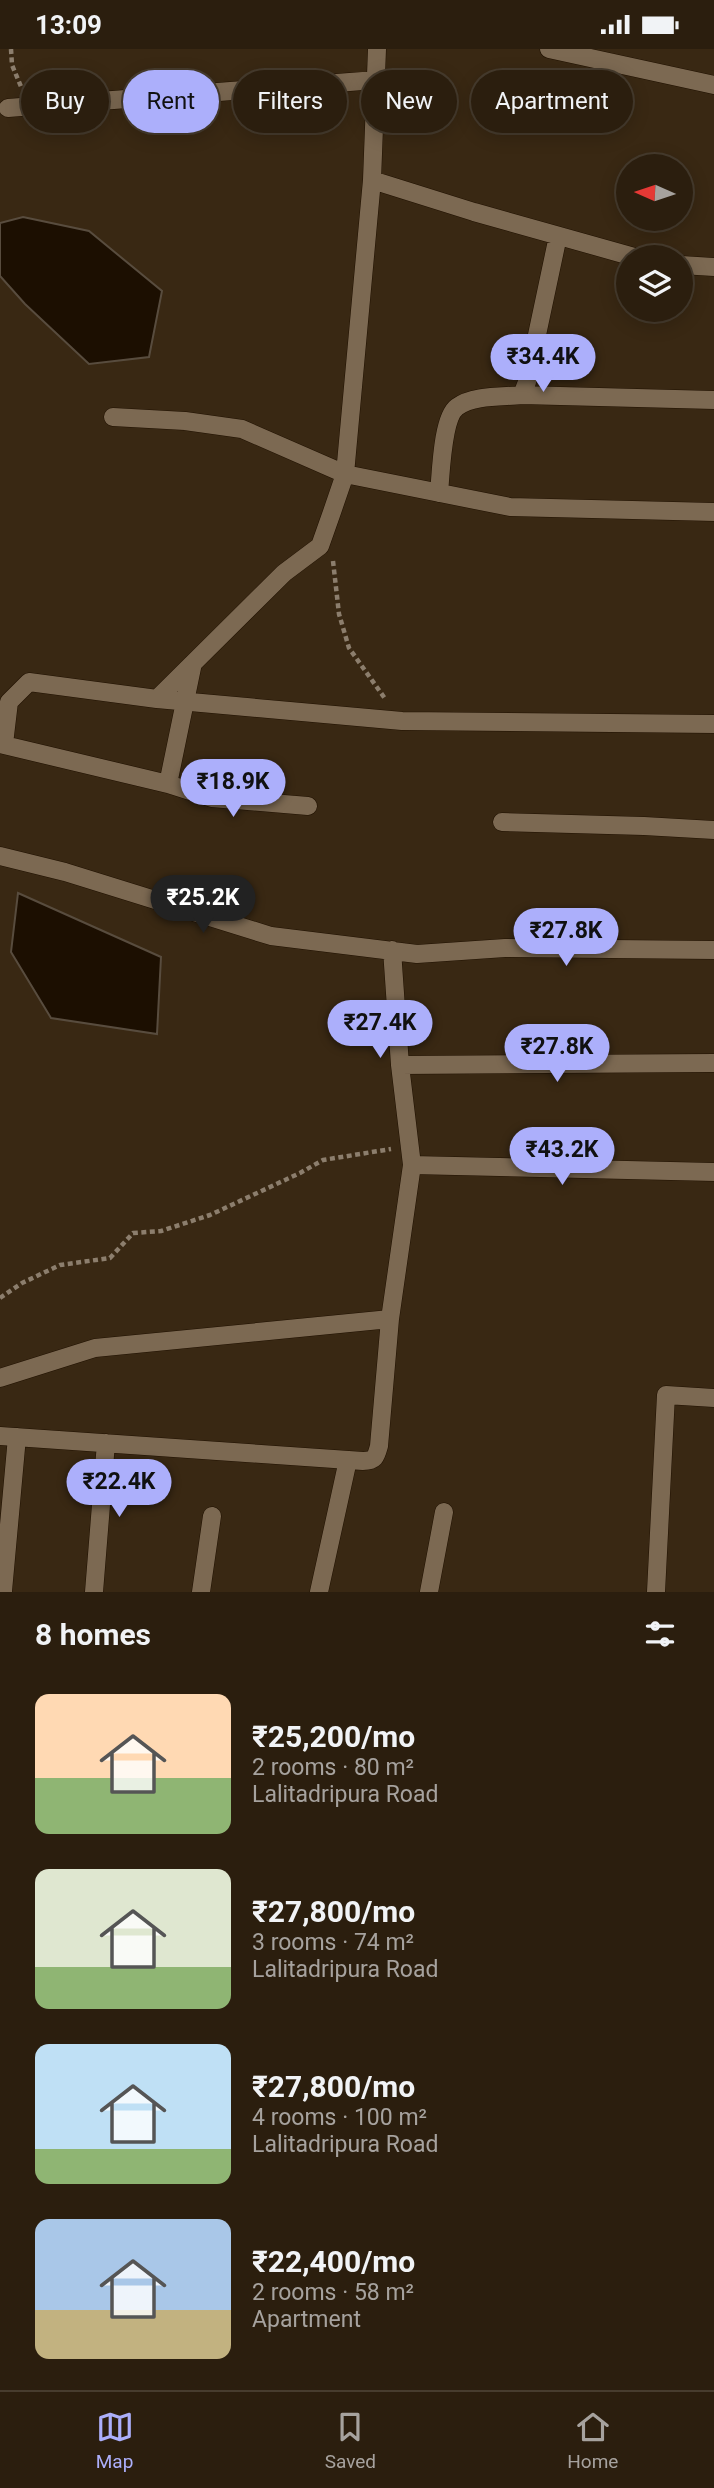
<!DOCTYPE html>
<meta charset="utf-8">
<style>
:root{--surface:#2b1e0e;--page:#332717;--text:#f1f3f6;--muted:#a6a29e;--line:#473c2e;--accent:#acaffb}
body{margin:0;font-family:Roboto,sans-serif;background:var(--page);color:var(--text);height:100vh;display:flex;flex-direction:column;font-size:26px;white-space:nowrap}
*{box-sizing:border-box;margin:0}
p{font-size:23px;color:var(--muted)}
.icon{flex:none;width:38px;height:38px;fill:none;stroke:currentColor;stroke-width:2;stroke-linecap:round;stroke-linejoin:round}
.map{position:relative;height:1543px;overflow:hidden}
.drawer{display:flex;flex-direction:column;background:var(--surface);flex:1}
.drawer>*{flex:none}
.top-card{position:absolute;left:21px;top:21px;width:672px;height:63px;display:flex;gap:14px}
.needle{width:46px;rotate:273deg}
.controls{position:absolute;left:616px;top:105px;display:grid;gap:14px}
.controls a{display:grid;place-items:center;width:77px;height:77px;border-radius:50%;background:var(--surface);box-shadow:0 4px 18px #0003,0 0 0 2px var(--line);font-size:35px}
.price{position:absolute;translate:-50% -60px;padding:0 16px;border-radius:24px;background:var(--accent);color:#111;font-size:23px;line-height:46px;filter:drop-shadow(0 2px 4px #0008)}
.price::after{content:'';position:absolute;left:50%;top:42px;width:21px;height:16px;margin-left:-10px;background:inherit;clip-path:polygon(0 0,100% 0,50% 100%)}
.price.selected{background:#222;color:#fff}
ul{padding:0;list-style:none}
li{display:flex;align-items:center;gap:21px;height:175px;padding:0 35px}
li span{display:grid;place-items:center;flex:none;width:196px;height:140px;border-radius:14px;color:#555}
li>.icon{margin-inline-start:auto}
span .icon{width:84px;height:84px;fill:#fffc;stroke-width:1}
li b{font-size:30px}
h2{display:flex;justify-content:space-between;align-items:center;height:84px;padding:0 35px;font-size:30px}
.pill{padding:0 24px;border-radius:32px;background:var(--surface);box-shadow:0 4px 18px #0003,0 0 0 2px var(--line);font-size:24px;line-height:63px}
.pill.selected{background:var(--accent);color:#111}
.status{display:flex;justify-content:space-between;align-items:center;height:49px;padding:0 35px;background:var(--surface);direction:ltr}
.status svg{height:19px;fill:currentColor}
.dock{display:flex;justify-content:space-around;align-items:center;height:98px;border-top:2px solid var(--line);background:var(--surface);font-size:19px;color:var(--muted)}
.dock a{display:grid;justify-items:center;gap:4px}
.dock .selected{color:var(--accent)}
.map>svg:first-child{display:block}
.water{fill:#1c0f01;stroke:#584c3e;stroke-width:2}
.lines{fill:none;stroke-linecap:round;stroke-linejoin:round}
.minor-casing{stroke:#201100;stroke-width:19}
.path{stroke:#8c7e6d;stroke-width:4.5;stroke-dasharray:5 3.5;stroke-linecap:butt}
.minor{stroke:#7c6952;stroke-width:18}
</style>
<div class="status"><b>13:09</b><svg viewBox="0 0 49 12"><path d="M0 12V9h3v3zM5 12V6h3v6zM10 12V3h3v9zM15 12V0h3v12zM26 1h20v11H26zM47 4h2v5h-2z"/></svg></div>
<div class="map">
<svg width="714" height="1543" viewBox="0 0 714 1543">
<rect width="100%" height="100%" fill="#392813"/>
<path class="water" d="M23,168L89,182L162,242L149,308L89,315L25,255L0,227V174Z
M18,844L161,908L157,985L51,969L11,903Z"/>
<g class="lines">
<g class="minor-casing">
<path id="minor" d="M549,0L714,36
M8,59L376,31
M372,131L474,163L634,208
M681,216L714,218
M522,346L714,351
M113,368L185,372L242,380L345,425L510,458L714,463
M439,444C441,425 442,369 457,358C473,346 502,348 522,346L527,333L558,187
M157,650L402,672L714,675
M0,695L168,735L212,749L308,757
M4,695L9,653L29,633L157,650L284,524L320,497L332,463L345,425L372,131L377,0
M168,735L193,614
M502,773L644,777L714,781
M0,807L65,823L271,887L417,905L505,899L714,901
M400,1016L714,1014
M412,1116L714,1123
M0,1329L95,1299L390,1270
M0,1387L363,1412C375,1412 376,1408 379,1397L390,1270L412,1116L400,1016L392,901
M3,1542L17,1388
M94,1543L106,1394
M201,1543L212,1467
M319,1543L348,1411
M429,1543L444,1463
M656,1543L666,1346L714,1349"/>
</g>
<path class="path" d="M11,0L12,16L22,40
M333,512L339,565L349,599L386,651
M0,1249L22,1234L60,1216L110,1209L133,1184L161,1182L210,1166L300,1124L323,1111L391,1100"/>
<use href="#minor" class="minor"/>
</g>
</svg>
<div class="controls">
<a><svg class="needle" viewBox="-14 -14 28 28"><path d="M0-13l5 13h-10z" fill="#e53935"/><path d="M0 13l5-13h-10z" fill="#a6a29e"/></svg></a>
<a><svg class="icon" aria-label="layers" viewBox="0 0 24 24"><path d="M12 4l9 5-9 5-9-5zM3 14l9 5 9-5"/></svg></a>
</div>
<b class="price" style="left:543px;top:345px">₹34.4K</b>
<b class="price" style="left:233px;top:770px">₹18.9K</b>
<b class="price selected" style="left:203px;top:886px">₹25.2K</b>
<b class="price" style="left:566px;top:919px">₹27.8K</b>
<b class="price" style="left:380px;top:1011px">₹27.4K</b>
<b class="price" style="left:557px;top:1035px">₹27.8K</b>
<b class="price" style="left:562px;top:1138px">₹43.2K</b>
<b class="price" style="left:119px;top:1470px">₹22.4K</b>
<div class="top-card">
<a class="pill">Buy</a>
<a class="pill selected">Rent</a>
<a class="pill">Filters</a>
<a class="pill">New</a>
<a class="pill">Apartment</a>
</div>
</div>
<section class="drawer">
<h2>8 homes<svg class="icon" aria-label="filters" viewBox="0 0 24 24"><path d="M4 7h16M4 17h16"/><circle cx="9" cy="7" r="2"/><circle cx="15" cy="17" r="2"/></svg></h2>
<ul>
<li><span style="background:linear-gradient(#ffd9b3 60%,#8fb573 0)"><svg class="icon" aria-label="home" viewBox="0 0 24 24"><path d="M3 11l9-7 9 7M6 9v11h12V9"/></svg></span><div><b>₹25,200/mo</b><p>2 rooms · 80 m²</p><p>Lalitadripura Road</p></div></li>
<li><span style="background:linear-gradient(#dfe7d0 70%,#8fb573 0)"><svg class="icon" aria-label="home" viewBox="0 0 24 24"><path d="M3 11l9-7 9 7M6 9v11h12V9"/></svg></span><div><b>₹27,800/mo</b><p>3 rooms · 74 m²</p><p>Lalitadripura Road</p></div></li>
<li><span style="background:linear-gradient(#bfe0f5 75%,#8fb573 0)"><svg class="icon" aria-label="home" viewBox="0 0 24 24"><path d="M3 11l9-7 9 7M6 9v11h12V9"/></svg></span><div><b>₹27,800/mo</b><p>4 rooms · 100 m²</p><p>Lalitadripura Road</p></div></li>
<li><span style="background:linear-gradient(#a9c7e8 65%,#c2b280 0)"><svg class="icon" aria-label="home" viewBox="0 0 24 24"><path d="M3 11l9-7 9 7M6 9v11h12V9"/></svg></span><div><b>₹22,400/mo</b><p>2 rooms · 58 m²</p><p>Apartment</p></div></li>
</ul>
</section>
<nav class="dock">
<a class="selected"><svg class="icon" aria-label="map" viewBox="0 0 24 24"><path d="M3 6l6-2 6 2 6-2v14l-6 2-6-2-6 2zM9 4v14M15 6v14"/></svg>Map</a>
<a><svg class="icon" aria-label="saved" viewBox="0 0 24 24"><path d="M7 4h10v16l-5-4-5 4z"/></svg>Saved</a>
<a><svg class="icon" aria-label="home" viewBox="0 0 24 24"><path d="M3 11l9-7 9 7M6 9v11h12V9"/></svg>Home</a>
</nav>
